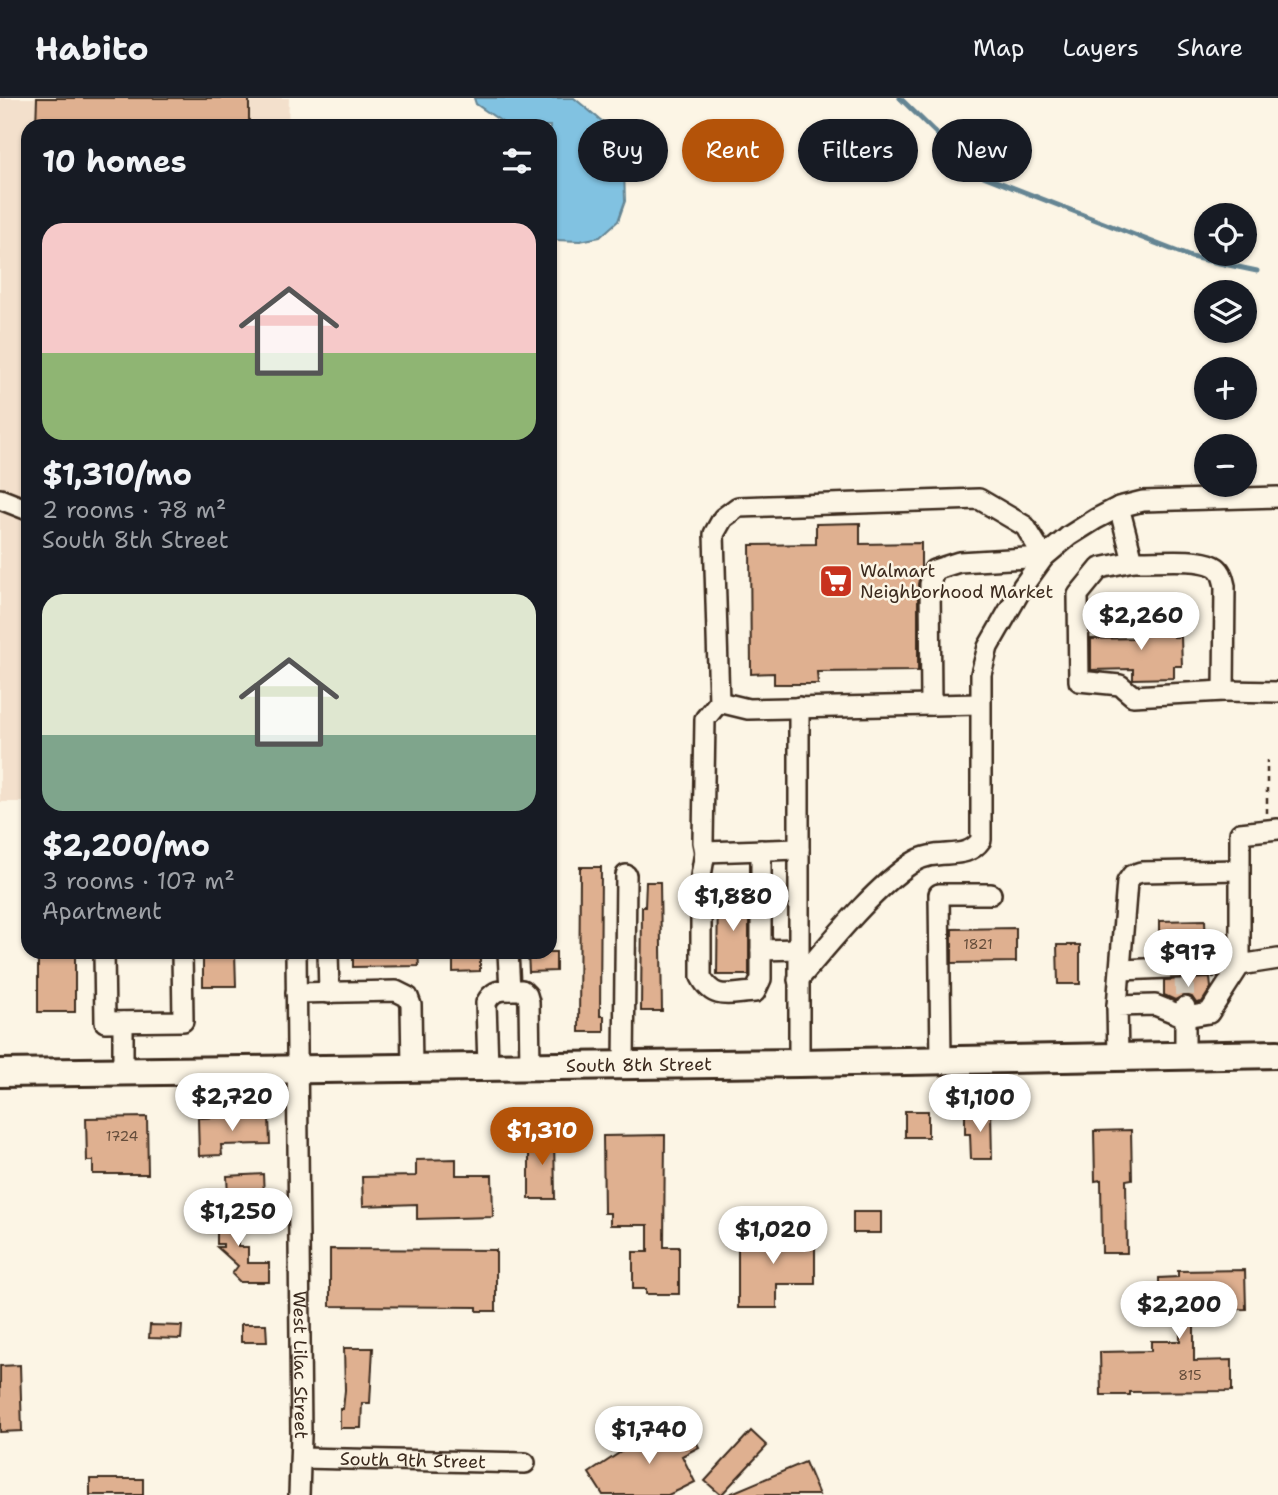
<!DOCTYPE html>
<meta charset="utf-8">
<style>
:root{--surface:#171b24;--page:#20242c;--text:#f1f3f6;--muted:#9ea1a6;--line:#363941;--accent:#b45309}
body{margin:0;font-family:"Shantell Sans",sans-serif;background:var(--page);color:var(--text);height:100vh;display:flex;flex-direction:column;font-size:26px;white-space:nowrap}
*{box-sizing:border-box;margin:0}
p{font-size:23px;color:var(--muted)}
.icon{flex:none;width:38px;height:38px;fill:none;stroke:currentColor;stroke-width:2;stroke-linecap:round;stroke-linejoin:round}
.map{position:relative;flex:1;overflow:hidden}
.details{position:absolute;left:21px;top:21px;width:536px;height:840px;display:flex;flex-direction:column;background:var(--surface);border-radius:21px;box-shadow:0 2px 5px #0004}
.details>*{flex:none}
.top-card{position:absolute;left:578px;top:21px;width:595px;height:63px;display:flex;gap:14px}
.controls{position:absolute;left:1194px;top:105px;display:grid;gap:14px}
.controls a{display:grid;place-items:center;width:63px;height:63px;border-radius:50%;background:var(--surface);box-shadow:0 2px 5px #0004;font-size:35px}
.price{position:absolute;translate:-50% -60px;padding:0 16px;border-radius:24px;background:#fff;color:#222;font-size:23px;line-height:46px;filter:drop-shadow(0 2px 4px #0008)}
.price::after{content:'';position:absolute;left:50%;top:42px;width:21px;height:16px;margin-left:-10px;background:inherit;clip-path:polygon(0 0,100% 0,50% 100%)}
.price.on{background:var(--accent);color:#fff}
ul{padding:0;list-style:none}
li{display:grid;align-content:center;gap:14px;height:371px;padding:0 21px}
li span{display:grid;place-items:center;height:217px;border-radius:21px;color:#555}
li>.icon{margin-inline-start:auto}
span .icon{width:126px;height:126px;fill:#fffc;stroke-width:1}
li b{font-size:30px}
h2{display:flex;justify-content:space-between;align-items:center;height:84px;padding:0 21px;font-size:30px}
.pill{padding:0 24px;border-radius:32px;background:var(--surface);box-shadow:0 2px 5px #0004;font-size:24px;line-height:63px}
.pill.on{background:var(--accent);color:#fff}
header{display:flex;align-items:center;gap:42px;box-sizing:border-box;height:98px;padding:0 35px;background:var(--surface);border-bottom:2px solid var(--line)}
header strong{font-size:33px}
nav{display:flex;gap:38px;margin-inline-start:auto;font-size:24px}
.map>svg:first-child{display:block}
.built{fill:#f3e0cc}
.water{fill:#81c2e1;stroke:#658593;stroke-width:2}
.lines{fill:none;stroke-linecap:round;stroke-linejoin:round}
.stream{stroke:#658593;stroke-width:5}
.building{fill:#dfb090;stroke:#3b2a1e;stroke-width:2}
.minor-tunnel{stroke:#d5ccbd;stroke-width:19;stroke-dasharray:19 10;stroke-linecap:butt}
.minor-casing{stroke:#3b2a1e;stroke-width:24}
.major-casing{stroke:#3b2a1e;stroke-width:32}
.path{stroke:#3b2a1e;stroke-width:2.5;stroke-dasharray:5 5;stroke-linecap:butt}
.minor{stroke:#fcf5e5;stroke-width:19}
.major{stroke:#fcf5e5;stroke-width:26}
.labels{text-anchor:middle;stroke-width:5;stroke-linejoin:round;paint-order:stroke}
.number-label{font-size:14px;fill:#644c3a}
.poi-label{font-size:18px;fill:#3b2a1e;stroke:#fcf5e5;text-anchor:start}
.street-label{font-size:18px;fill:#3b2a1e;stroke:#fcf5e5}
</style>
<header>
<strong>Habito</strong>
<nav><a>Map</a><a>Layers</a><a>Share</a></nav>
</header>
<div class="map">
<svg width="1278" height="1397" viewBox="0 0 1278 1397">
<rect width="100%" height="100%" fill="#fcf5e5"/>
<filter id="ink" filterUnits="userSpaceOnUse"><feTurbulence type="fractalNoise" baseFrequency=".0143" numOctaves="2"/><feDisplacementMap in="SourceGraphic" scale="14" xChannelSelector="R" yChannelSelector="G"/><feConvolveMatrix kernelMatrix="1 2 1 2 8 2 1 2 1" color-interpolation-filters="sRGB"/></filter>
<g filter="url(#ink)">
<path class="built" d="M0,0H289L288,28H28V757L24,704H0Z"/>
<path class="water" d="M474,0H574L609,29L620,44L624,71L625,103L618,123L600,139L580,143L555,142L550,136V28H508L476,6Z"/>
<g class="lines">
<path class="stream" d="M900,0L978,76L1191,159L1257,173"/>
</g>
<path class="building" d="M37,0H249V28H36Z
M860,425V446L921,445V473L918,486V573L817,574L818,586H774V575L751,576L750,447L816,446V426Z
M1173,523L1174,539H1181L1182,568H1174V580L1133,581V571L1091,572V541L1135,540L1134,524Z
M580,769H601L600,918H604V934H579Z
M646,784H660L662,913H641L642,809H645Z
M718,792L749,793V877H717Z
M1205,822L1206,848L1159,849V823Z
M1016,830V864L952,865V831Z
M1057,847H1080V886H1058Z
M38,854H75V914H38Z
M203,854H235L236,888H203Z
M353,854H418L419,868L353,869Z
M453,854H480V873L453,874Z
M528,854H556V873L529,874Z
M1210,880L1211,890L1202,904L1196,905L1192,899L1186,897L1175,902L1164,897V882Z
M905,1013H928V1039H905Z
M991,1013L992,1061H971L970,1036H965V1014Z
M245,1018H269L270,1046L221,1047L222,1057L199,1058L198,1020Z
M147,1019L148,1076H93V1063H87L86,1020Z
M1131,1032L1132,1081L1126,1082L1127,1155H1102L1101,1082L1095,1083L1094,1033Z
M529,1036H554L555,1101H529Z
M665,1037L664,1149H679V1196H646V1191H633V1154H648V1127H610V1115H604L603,1038Z
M456,1061V1077H492L493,1119L417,1121V1106L363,1108L362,1079L416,1078V1062Z
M263,1076L264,1098L228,1100L227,1078Z
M217,1109H238V1149H248V1165H269V1184H240L232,1176L238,1168L217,1149H223V1146H217Z
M853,1114H881V1135H853Z
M815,1135V1186H777V1210H738V1136Z
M330,1151L496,1152V1213H477V1209L330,1208Z
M1245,1172L1246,1211L1198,1212L1199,1226H1194V1263L1232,1262V1293L1130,1294V1297H1101L1100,1254L1151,1253V1243H1180L1179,1197L1159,1198V1180L1178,1179V1173Z
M241,1226H266L267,1244H241Z
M150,1227L182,1228L181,1241L149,1240Z
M344,1250H373L370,1305H362L361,1330H340V1311H343L345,1292Z
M20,1267L22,1333L0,1334V1268Z
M688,1328L699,1349L682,1358L695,1384L679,1392L668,1397H603L589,1375L651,1334L662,1329L667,1338Z
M751,1333L767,1348L721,1397L705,1383Z
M805,1364L819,1397H727Z
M90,1381H143V1397H90Z"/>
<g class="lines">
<path class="minor-tunnel" d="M1184,878L1185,909"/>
<g class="minor-casing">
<g id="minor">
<path d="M0,401L28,412"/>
<path d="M1119,409L1133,463C1154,464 1196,459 1214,468C1222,472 1223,480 1225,488L1224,593L1278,594"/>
<path d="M1133,463L1100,470L1078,497L1079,583L1120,587L1133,598L1224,593"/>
<path d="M719,604L748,611L980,606"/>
<path d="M1278,731L1240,735V867L1278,861"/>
<path d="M799,751L705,754L703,744L705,621L719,604L714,436L723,420L738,409L979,401L1025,428L1044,459L959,464L934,472L930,486L931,607"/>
<path d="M705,754L701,778V879C714,904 731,895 755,894L761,881V752"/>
<path d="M761,852L798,851"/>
<path d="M104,854L105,924L183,923L182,854"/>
<path id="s1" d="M296,854L301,1337L299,1397"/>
<path d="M328,854L329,895"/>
<path d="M1121,872L1240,867"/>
<path d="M798,882C830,845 872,792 912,765C938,748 965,765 981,742V576L988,549L1023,488L1044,459L1069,438L1096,421L1119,409L1143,403L1278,399"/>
<path d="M510,892H522L527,897L529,904L530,968"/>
<path d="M296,895L396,893L408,899L411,907L412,969"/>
<path d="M1117,908L1127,784L1132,777L1141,774L1239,772"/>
<path d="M1185,909V919L1209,915L1240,867"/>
<path d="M1118,959L1117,908L1155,907L1185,919V958"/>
<path d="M941,962L939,796H991"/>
<path d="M799,965V609"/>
<path d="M624,967L626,777"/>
<path d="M488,968L486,905C492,894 497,892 510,892L508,854"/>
<path d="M123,973V924"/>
<path id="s2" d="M301,1360L525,1365"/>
</g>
</g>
<g class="major-casing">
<g id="major">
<path id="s3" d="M0,975L799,965L1278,956"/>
</g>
</g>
<path class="path" d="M1267,715V662"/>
<use href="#minor" class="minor"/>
<use href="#major" class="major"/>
</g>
</g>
<defs>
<g id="supermarket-square" transform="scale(1.75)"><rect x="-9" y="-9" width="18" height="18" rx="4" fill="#c8321e" stroke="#fcf5e5"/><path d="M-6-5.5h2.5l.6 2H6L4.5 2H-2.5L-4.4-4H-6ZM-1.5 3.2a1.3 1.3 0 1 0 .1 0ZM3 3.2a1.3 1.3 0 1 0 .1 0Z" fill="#fff"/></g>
</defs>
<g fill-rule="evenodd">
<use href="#supermarket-square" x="836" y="483"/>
</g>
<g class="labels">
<g class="number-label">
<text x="978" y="851">1821</text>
<text x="122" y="1043">1724</text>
<text x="1190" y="1282">815</text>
</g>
<g class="poi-label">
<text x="860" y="479">Walmart<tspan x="860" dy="21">Neighborhood Market</tspan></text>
</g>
<g class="street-label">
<text dy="6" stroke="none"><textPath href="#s3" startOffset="639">South 8th Street</textPath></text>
<text dy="6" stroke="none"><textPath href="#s1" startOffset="413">West Lilac Street</textPath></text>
<text dy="6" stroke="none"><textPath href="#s2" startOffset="112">South 9th Street</textPath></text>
</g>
</g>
</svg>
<div class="controls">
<a><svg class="icon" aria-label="locate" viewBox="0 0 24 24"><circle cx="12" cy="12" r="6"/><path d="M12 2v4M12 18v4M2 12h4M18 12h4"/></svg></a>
<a><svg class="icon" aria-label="layers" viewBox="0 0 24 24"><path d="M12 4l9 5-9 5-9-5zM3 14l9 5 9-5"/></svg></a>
<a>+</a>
<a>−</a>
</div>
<b class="price" style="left:1141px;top:554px">$2,260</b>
<b class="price" style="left:733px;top:835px">$1,880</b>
<b class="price" style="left:1188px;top:891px">$917</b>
<b class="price" style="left:232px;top:1035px">$2,720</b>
<b class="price" style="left:980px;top:1036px">$1,100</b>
<b class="price on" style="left:542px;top:1069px">$1,310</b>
<b class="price" style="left:238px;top:1150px">$1,250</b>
<b class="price" style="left:773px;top:1168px">$1,020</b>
<b class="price" style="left:1179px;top:1243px">$2,200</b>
<b class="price" style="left:649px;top:1368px">$1,740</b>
<div class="top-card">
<a class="pill">Buy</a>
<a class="pill on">Rent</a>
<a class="pill">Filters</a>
<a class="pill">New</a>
</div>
<section class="details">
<h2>10 homes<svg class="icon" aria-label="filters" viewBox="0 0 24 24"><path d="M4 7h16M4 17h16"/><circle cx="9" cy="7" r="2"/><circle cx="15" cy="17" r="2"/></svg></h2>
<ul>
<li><span style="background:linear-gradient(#f6c9c9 60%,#8fb573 0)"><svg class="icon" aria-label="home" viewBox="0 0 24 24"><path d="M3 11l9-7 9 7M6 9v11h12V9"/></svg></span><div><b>$1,310/mo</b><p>2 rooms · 78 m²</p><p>South 8th Street</p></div></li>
<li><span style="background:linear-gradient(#dfe7d0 65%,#7fa58c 0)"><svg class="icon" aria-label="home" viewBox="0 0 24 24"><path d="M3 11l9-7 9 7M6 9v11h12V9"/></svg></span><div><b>$2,200/mo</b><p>3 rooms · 107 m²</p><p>Apartment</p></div></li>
</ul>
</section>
</div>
